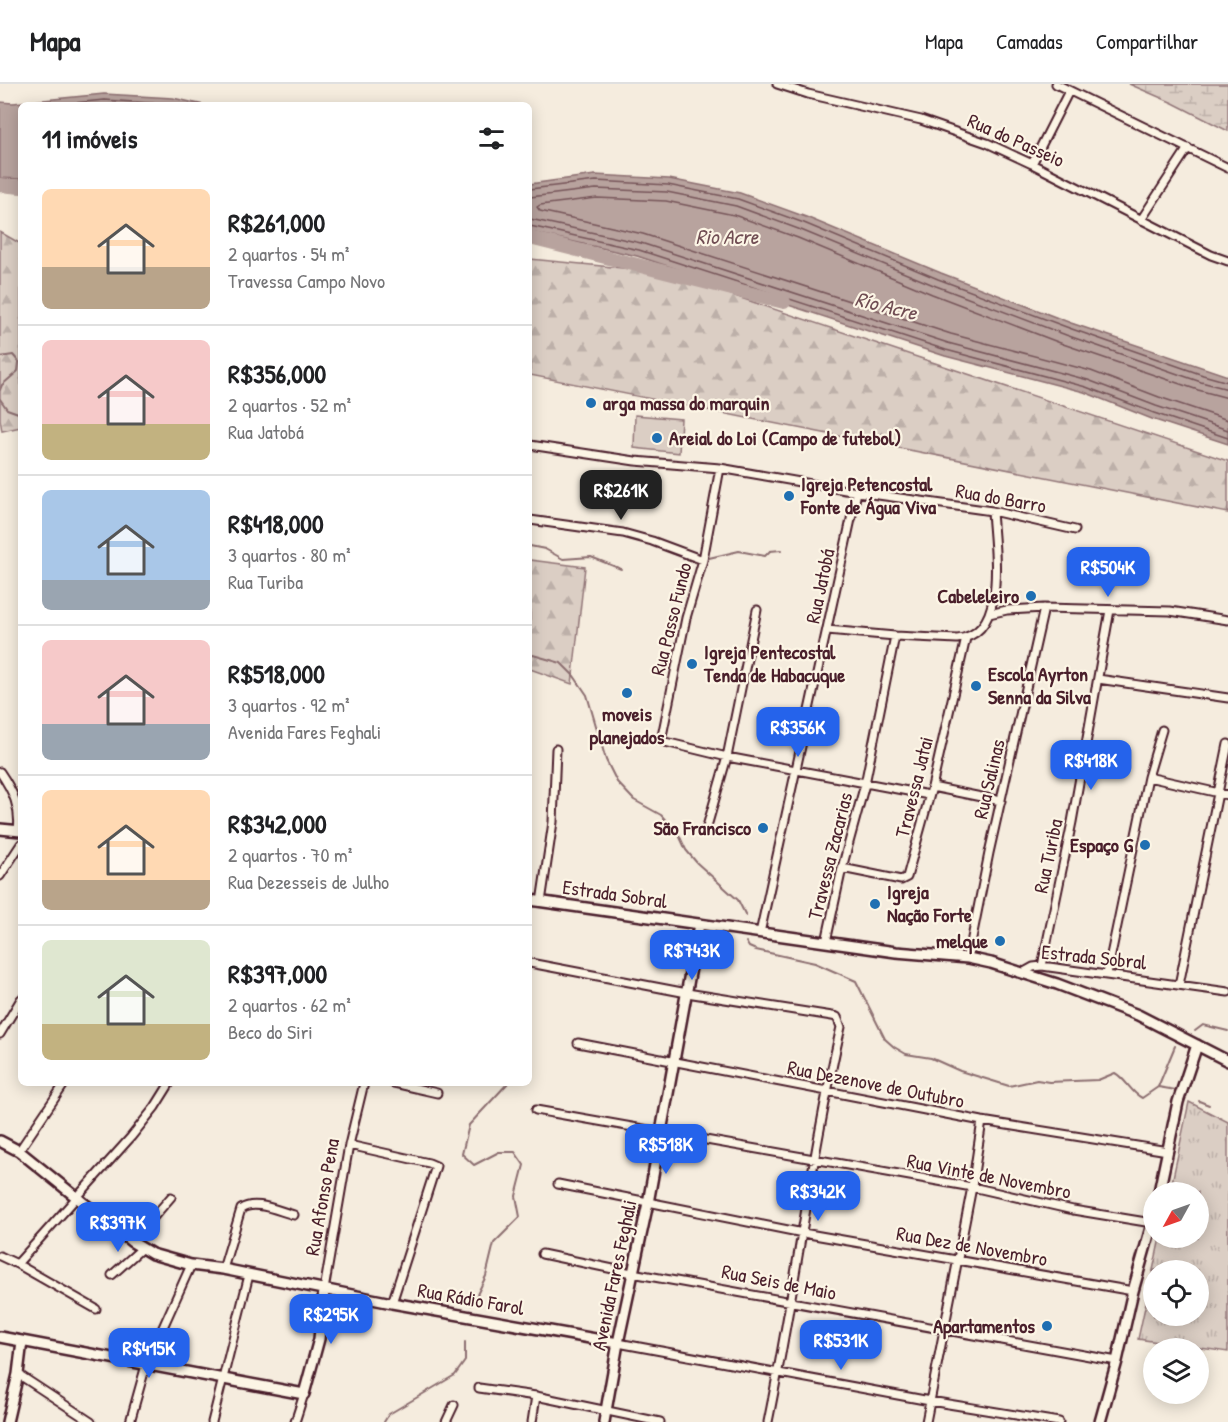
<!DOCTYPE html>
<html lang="pt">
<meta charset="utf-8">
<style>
:root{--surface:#fff;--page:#f2f2f2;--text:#202124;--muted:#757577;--line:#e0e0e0;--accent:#2563eb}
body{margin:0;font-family:"Patrick Hand",sans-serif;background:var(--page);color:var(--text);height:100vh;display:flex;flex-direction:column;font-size:22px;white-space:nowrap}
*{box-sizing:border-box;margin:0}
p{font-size:20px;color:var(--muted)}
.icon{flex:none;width:33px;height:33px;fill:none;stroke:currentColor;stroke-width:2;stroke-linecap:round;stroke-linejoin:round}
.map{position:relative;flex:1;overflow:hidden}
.panel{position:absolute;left:18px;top:18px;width:514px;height:984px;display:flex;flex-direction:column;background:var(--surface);border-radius:9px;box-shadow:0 3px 15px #0003}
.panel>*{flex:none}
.needle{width:39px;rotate:230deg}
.controls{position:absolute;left:1143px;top:1098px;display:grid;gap:12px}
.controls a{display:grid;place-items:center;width:66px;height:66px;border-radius:50%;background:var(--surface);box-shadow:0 3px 15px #0003;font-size:30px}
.price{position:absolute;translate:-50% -51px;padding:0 14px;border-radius:12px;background:var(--accent);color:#fff;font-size:20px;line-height:39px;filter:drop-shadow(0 2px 3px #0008)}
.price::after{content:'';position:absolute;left:50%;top:36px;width:18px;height:14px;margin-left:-9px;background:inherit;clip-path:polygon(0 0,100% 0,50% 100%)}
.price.current{background:#222;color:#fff}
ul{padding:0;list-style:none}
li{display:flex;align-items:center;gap:18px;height:150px;padding:0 24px}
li+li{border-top:2px solid var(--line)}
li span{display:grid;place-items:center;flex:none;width:168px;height:120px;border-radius:9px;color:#555}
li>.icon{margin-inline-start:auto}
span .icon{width:72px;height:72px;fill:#fffc;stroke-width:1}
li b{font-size:26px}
h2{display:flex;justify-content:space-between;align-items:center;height:72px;padding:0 24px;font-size:26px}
header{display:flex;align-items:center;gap:36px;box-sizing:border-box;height:84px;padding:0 30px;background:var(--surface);border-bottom:2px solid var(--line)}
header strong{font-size:28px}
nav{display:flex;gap:33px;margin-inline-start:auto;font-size:21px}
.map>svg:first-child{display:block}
.green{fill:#dbcec4;stroke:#927678;stroke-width:1.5}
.forest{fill:url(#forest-firs);stroke:#927678;stroke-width:1.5}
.wetland{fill:url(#wetland-marsh);stroke:#927678;stroke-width:1.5}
.park{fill:url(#park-tufts);stroke:#927678;stroke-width:1.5;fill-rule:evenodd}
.water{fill:#b8a39e;stroke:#8c6e70;stroke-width:1.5}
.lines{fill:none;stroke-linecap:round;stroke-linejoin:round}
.shore{stroke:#765459;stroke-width:1.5}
.stream{stroke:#8c6e70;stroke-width:2}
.river{stroke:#b8a39e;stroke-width:14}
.street-casing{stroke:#4a1f2b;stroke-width:11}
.secondary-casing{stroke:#4a1f2b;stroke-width:14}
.street{stroke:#fcf5e5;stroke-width:7}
.secondary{stroke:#fcf5e5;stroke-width:9}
.poi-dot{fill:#1f6fb2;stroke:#fcf5e5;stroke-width:2}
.labels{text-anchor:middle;stroke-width:4.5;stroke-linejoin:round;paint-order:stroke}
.street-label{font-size:20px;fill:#4a1f2b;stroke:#fcf5e5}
.poi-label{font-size:20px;font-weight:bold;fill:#4a1f2b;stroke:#fcf5e5;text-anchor:start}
.water-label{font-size:21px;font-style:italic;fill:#704d53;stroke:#fcf5e5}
</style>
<header>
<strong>Mapa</strong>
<nav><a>Mapa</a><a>Camadas</a><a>Compartilhar</a></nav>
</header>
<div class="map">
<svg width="1228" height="1338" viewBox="0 0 1228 1338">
<defs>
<pattern id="forest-firs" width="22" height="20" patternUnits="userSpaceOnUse" patternTransform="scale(1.5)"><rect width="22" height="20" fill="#dbcec4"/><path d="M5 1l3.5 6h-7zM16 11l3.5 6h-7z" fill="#bdb0a9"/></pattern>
<pattern id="wetland-marsh" width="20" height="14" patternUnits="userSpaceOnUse" patternTransform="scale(1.5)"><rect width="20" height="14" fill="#dbcec4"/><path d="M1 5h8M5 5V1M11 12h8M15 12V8" fill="none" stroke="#bdb0a9"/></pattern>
<pattern id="park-tufts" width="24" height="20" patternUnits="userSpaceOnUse" patternTransform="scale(1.5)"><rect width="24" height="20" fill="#dbcec4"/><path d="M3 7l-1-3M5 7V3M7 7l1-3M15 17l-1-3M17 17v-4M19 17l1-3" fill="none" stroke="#bdb0a9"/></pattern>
</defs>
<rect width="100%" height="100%" fill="#f5ecde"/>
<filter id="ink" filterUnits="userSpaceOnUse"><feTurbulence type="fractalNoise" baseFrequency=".0167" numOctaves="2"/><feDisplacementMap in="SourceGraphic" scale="12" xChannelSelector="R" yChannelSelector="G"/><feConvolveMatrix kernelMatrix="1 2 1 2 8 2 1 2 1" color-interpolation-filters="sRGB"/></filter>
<g filter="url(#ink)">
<path class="green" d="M635,331L681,335L679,369L634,364Z"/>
<path class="forest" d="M0,148L21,160V343L2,347L0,335Z
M530,175L663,188L1228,377V429L530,291Z
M530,476L585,483L572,600L530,585Z"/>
<path class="wetland" d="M1129,0H1228V47L1173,19Z"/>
<path class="park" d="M1189,1018L1228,1038V1268L1138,1255L1160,1154H1198V1108H1170ZM1154,1186H1198V1232H1154Z"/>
<path class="water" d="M104,10L173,14L204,21H21V95L0,94V18L13,19Z
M595,91L669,95L740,109L806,133L941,189L1071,239L1228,292V360L1152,335L1084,308L945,272L637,172L530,148V100Z"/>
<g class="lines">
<path class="shore" d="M55,21L104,16L178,21
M530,105L596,97L668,101L738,115L804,139L938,195L1069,244L1203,291L1228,298
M530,113L596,105L667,108L736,122L801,146L936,202L1066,251L1201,298L1228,305
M530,135L641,159L948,259L1088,296L1156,322L1228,346
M530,142L639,166L946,266L1086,303L1154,329L1228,354
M1228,314L1198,306L1063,260L932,210L798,154L734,131L666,117L597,114L540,121L537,123L540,127L643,150L951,250L1091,287L1159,313L1228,336"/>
<path class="stream" d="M0,273L13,271L19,278L18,287L2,301L0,306
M0,315L7,325L21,330
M530,462L545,465L563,475L591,473L621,485
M709,474L739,467L765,472L770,467L781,466
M530,572L533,571L561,579L574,592L587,611L606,676L617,698L634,716L661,731L679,751L686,766L697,779L738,816L746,832
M746,858L749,863L756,866L815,879L856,897L885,955L894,963L906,970L931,974L960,987L1009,1002L1037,996L1049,998L1098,996L1115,989C1126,995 1131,1009 1142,1014L1158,1003L1175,962
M1195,947L1203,941L1228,947
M1158,1003L1176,1006
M1199,1017L1209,1021
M472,1221L486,1192L494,1159L520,1133L516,1112L524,1081L515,1068H499L474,1081L462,1070L469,1041L508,999
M384,1338L389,1330L455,1291L465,1277V1258"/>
<path class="river" d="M0,101L21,103
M530,154L784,218"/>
<g class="street-casing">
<path id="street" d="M777,0L808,10L921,36L987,59L1032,80L1211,171L1228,177
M1056,0L1228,84
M1032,80L1069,7
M1141,136L1188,64
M530,361L635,377L720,384L857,408L992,427L1075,446
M720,384L703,476L686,534L661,657L727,673L929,711
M530,436L623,449L652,457L703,476
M989,530L1007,526L1044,524L1170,527L1228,536
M827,546L895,552L957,555C1009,551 994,464 992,427
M1098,595L1228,614
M0,688C13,707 21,724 18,747
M1148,693L1228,711
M932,703L1001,717
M706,746L727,673L757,526
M842,784L901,796L907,793L932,703L966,554
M0,792L21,760
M541,818L553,738L556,665
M760,849L857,408
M826,858L842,784L865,700L895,552
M968,874L989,769L1044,524
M530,879L687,909L832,932L837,933L841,943C811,1073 795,1207 768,1338
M1042,882L1072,738L1110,526
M1024,888L1033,883L1042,882L1228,908
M1107,890L1148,693L1162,646
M1179,901L1228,660
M0,950L21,915
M578,959L982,1037L1168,1067
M393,999L437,1009
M536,1026L972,1103L1073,1126L1152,1139
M349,1061L429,1079L436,1082L392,1219
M19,1067L65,999
M558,1100L803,1149L1133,1207
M132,1158L171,1113
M542,1170L632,1189L1117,1277
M0,1172L17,1180L96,1225
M17,1180L131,1053L155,1023L170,999
M223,1185L241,1125C255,1115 278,1127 294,1131
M112,1191L141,1165
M324,1206L349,1061L364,999
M618,1259L930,1317L1059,1338
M18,1290L91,1338
M479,1304L536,1312L660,1338
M130,1338L146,1281L191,1181
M212,1338L249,1191
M295,1338L304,1310
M446,1338L454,1321
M532,1338L536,1312
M926,1338L972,1103L982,1037"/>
</g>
<g class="secondary-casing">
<path id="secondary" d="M0,745L21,747
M530,816L896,868L968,874L991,879L1057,900L1138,931L1228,977
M0,1057L19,1067L132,1158L152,1170L191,1181L223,1185L392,1219L618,1259
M1159,1108L1178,1018L1197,961
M0,1253L304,1310L319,1255L324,1206
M7,1338L18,1290L22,1257
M604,1338L618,1259L648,1119L699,840
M1100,1338L1117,1277L1133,1207L1154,1133"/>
</g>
<use href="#street" class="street"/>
<use href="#secondary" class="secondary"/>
</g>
</g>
<g class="poi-dot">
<circle cx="591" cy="319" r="6"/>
<circle cx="657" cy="354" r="6"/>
<circle cx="789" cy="412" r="6"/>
<circle cx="1031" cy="512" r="6"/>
<circle cx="692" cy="580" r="6"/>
<circle cx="976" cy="602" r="6"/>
<circle cx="627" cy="609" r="6"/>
<circle cx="763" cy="744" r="6"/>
<circle cx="1145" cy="761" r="6"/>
<circle cx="875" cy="820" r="6"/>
<circle cx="1000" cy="857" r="6"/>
<circle cx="1047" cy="1242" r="6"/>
</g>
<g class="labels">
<g class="street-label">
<text transform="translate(1016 56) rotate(24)" y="7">Rua do Passeio</text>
<text transform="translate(1001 414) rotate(10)" y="7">Rua do Barro</text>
<text transform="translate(820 502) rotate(-78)" y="7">Rua Jatobá</text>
<text transform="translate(671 535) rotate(-76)" y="7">Rua Passo Fundo</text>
<text transform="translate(989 695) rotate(-77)" y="7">Rua Salinas</text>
<text transform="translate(914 703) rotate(-76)" y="7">Travessa Jatai</text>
<text transform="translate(830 772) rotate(-76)" y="7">Travessa Zacarias</text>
<text transform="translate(1048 772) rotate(-78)" y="7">Rua Turiba</text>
<text transform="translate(615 810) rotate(8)" y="7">Estrada Sobral</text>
<text transform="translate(1094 873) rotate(6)" y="7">Estrada Sobral</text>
<text transform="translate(876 1000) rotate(11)" y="7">Rua Dezenove de Outubro</text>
<text transform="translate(989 1092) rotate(11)" y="7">Rua Vinte de Novembro</text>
<text transform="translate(322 1113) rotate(-80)" y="7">Rua Afonso Pena</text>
<text transform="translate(972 1162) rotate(10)" y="7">Rua Dez de Novembro</text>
<text transform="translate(614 1191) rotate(-78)" y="7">Avenida Fares Feghali</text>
<text transform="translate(779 1198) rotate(11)" y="7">Rua Seis de Maio</text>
<text transform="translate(471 1215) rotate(10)" y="7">Rua Rádio Farol</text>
</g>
<g class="poi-label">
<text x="603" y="326">arga massa do marquin</text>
<text x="669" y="361">Areial do Loi (Campo de futebol)</text>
<text x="801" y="407">Igreja Petencostal<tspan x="801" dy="23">Fonte de Água Viva</tspan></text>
<text x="1019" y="519" text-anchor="end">Cabeleleiro</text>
<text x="704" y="575">Igreja Pentecostal<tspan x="704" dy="23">Tenda de Habacuque</tspan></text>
<text x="988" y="597">Escola Ayrton<tspan x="988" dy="23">Senna da Silva</tspan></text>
<text x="627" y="637" text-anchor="middle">moveis<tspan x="627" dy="23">planejados</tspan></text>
<text x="751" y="751" text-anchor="end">São Francisco</text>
<text x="1133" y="768" text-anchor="end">Espaço G</text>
<text x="887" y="815">Igreja<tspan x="887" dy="23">Nação Forte</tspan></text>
<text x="988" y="864" text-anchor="end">melque</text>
<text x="1035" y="1249" text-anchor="end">Apartamentos</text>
</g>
<g class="water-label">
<text x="727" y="160">Rio Acre</text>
<text transform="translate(886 222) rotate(14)" y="7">Río Acre</text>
</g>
</g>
</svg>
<div class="controls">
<a><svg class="needle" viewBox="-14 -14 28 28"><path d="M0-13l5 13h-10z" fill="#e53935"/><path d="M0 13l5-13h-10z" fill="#757577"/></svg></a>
<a><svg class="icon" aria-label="locate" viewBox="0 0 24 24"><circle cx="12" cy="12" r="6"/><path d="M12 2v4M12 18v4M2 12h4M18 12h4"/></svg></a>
<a><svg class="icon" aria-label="layers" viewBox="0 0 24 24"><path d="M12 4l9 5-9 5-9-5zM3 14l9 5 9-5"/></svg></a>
</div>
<b class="price current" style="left:621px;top:437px">R$261K</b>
<b class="price" style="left:1108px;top:514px">R$504K</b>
<b class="price" style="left:798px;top:674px">R$356K</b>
<b class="price" style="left:1091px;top:707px">R$418K</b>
<b class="price" style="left:692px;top:897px">R$743K</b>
<b class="price" style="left:666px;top:1091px">R$518K</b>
<b class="price" style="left:818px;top:1138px">R$342K</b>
<b class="price" style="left:118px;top:1169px">R$397K</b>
<b class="price" style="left:331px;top:1261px">R$295K</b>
<b class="price" style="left:841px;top:1287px">R$531K</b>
<b class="price" style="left:149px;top:1295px">R$415K</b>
<section class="panel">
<h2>11 imóveis<svg class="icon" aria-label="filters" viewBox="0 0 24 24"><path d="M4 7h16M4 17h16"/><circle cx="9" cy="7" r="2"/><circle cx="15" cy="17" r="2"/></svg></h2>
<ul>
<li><span style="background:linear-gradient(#ffd9b3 65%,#b9a48a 0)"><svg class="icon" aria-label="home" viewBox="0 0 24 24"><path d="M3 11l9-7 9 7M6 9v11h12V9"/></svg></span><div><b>R$261,000</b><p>2 quartos · 54 m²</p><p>Travessa Campo Novo</p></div></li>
<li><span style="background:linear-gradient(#f6c9c9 70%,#c2b280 0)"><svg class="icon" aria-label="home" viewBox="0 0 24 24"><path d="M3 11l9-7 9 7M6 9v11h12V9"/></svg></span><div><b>R$356,000</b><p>2 quartos · 52 m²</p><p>Rua Jatobá</p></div></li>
<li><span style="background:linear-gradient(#a9c7e8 75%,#9aa5b1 0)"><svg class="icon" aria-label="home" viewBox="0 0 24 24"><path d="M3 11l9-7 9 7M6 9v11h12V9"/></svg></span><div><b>R$418,000</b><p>3 quartos · 80 m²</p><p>Rua Turiba</p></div></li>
<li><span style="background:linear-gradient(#f6c9c9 70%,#9aa5b1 0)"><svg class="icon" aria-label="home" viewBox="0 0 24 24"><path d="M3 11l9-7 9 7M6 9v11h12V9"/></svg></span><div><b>R$518,000</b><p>3 quartos · 92 m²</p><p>Avenida Fares Feghali</p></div></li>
<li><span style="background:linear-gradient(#ffd9b3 75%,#b9a48a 0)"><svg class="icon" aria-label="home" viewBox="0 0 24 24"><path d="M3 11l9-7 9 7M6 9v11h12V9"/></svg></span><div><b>R$342,000</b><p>2 quartos · 70 m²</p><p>Rua Dezesseis de Julho</p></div></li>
<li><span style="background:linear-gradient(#dfe7d0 70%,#c2b280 0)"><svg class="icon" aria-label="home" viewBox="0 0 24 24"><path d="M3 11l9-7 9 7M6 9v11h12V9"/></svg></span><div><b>R$397,000</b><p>2 quartos · 62 m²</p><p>Beco do Siri</p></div></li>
</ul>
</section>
</div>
